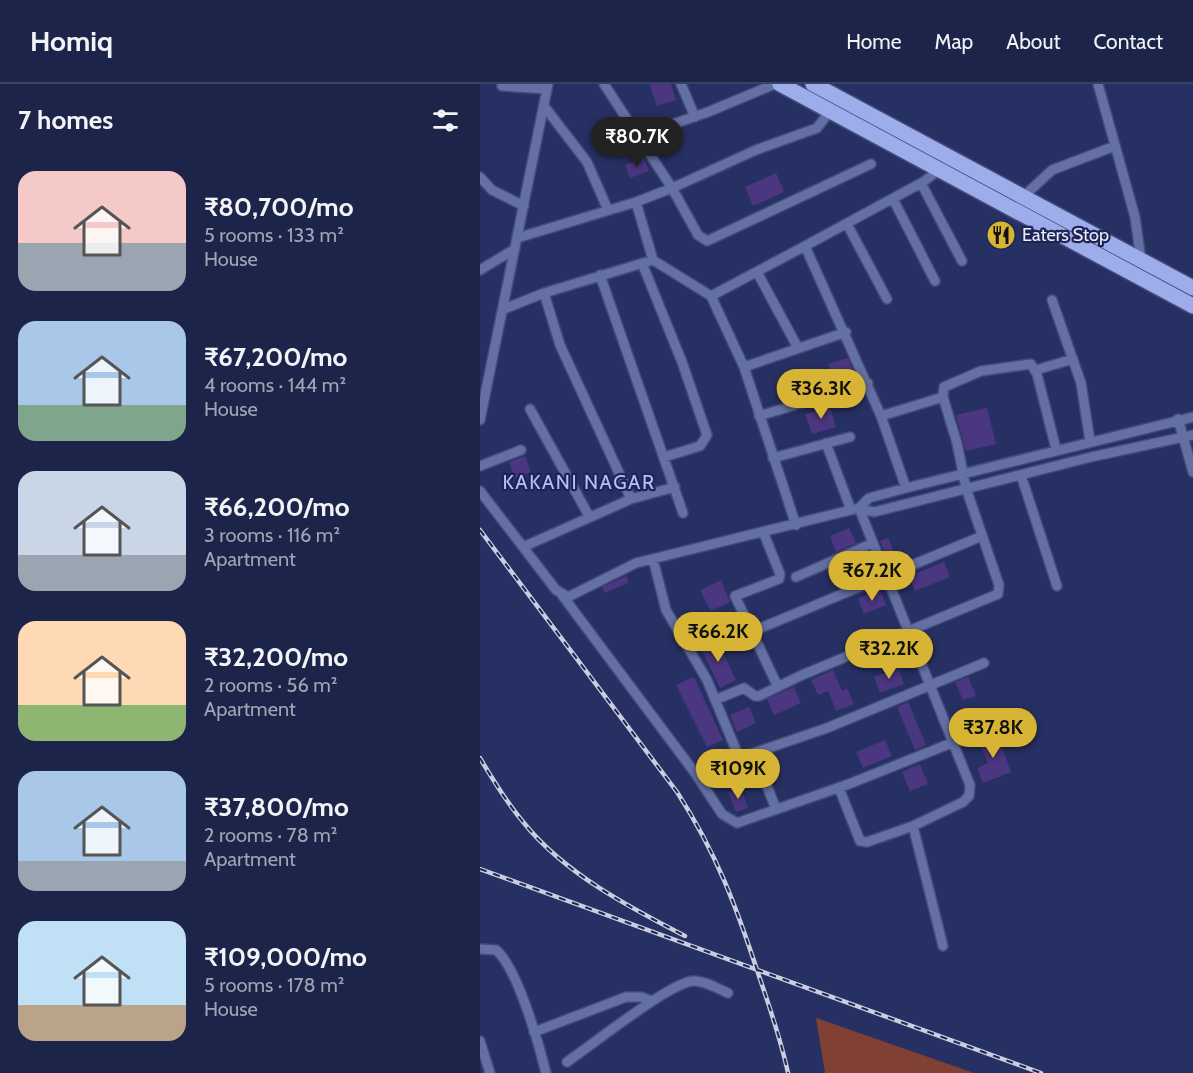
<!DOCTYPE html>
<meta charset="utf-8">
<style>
:root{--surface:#1d244a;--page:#2a3054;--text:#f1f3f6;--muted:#a0a4b5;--line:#3b4162;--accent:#d7b434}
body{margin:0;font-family:Cabin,sans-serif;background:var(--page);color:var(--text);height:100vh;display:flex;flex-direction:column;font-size:22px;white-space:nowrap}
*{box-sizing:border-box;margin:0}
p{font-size:20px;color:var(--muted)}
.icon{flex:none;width:33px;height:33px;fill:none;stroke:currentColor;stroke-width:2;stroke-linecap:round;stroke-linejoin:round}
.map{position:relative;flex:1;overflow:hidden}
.panel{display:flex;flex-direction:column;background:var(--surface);width:480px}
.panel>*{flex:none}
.price{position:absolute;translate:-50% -51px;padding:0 14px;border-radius:21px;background:var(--accent);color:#111;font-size:20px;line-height:39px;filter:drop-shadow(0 2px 3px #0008)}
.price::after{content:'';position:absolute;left:50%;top:36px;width:18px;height:14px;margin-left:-9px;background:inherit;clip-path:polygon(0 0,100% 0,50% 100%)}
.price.on{background:#222;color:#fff}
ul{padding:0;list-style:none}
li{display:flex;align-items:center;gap:18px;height:150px;padding:0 18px}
li span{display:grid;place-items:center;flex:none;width:168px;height:120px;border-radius:18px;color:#555}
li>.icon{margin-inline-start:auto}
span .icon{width:72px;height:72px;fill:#fffc;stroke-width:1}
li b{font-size:26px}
h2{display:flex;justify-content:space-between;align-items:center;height:72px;padding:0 18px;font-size:26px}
header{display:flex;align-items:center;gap:36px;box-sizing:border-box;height:84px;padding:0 30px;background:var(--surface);border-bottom:2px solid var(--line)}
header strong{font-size:28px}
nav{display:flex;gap:33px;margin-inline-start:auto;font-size:21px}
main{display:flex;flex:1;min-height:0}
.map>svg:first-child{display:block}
.green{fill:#804134}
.building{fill:#4b3681}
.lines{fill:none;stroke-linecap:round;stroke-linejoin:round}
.street-casing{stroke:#424a77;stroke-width:12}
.primary-casing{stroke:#424a77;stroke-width:18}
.street{stroke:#6470a4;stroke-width:9}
.primary{stroke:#9dadec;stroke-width:15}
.rail-casing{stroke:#c8cddf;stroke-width:4.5}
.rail{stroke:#1e2556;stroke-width:2;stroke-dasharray:7;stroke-linecap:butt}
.labels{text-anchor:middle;stroke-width:4.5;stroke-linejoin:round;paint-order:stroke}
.poi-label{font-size:18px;fill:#e9edf9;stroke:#1e2556;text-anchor:start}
.neighbourhood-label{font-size:20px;letter-spacing:1.5px;fill:#b1c0fe;stroke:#1e2556}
</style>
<header>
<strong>Homiq</strong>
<nav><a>Home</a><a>Map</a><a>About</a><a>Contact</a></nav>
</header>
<main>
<section class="panel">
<h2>7 homes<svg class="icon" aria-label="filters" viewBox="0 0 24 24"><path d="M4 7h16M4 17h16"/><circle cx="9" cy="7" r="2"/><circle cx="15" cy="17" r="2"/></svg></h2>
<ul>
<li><span style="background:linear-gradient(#f6c9c9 60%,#9aa5b1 0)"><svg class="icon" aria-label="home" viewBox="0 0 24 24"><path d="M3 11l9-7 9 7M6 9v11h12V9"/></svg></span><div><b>₹80,700/mo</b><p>5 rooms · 133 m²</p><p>House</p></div></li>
<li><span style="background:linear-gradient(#a9c7e8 70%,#7fa58c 0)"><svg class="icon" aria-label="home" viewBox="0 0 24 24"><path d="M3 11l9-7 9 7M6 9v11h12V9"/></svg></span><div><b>₹67,200/mo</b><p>4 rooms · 144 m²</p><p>House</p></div></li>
<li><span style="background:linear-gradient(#c9d6e8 70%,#9aa5b1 0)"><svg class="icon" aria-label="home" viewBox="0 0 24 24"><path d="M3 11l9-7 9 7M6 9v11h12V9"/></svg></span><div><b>₹66,200/mo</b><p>3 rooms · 116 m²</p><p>Apartment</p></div></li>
<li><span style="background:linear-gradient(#ffd9b3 70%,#8fb573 0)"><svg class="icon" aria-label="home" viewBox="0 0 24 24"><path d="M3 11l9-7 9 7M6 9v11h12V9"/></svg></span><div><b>₹32,200/mo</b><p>2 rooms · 56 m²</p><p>Apartment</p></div></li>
<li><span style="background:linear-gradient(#a9c7e8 75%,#9aa5b1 0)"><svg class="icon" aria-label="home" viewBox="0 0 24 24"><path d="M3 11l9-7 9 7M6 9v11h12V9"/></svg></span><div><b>₹37,800/mo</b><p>2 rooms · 78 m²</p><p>Apartment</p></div></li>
<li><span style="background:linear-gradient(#bfe0f5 70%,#b9a48a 0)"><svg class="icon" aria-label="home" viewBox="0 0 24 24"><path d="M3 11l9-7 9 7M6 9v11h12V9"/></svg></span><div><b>₹109,000/mo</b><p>5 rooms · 178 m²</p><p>House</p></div></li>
</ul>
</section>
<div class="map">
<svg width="713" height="989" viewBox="0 0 713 989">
<rect width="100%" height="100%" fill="#273062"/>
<path class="green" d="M336,934L494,989H345Z"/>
<path class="building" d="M169,0H191L196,16L177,22Z
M164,74L169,87L150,94L145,81Z
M296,89L304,108L273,122L265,103Z
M368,274L377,295L355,302L348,280Z
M350,323L356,343L332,350L325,330Z
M507,324L516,360L486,367L476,331Z
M45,372L51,388L35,394L29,378Z
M369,444L376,459L356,468L350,452Z
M408,454L419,479L410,483L400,457Z
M384,470L391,487L371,496L364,479Z
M464,478L470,493L435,507L429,492Z
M146,492L149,498L125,509L122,503Z
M241,496L250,518L231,527L220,506Z
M400,506L406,521L384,530L378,515Z
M236,554L256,596L240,604L220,562Z
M418,584L424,600L400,609L394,593Z
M353,586L362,607L367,604L374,620L356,627L348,607L338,611L331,596Z
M214,593L243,656L227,663L196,601Z
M488,593L496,612L483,616L475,598Z
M314,603L321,619L294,631L287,615Z
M428,618L446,661L435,666L417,623Z
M269,623L276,639L257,648L250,631Z
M517,649L531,688L503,699L497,684L508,679L498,656Z
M405,656L412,672L383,684L376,668Z
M440,680L448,700L430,707L422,688Z
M261,704L268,724L256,728L248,708Z"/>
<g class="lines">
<g class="street-casing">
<path id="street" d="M124,0L192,104L276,66L337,44L350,27
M201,0L215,33
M618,0L655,133L661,176
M22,2L67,5
M64,22L107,78L128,126
M158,52L228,28L295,0
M459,86L443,98L325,162L401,332L463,313L464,303L501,287L551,280L557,290L576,365
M0,93L12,106L44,122
M441,99L482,177
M544,112L572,86L635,62
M413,115L455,197
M156,118L192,104L218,151L227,157L391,80
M367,140L407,215
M37,154L156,118L173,176
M162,179L202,278L227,351L220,362L184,373
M0,186L35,165
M277,188L318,264
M120,191L203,429
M64,209L80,261L151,415
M231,212L264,283L316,441
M572,216L601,299L610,357
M24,225L64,209L173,176L231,212L325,162
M264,283L366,248
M556,286L593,275
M50,325L109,432
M279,332L388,299
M401,332L426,404
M698,335L713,388
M0,336L68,0
M346,359L371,426
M293,374L370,353
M0,382L41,366
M541,391L577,502
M0,407L76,506L88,513L156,479L379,424L389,414L426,404L713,333
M379,424L490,701L489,712L483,718L433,742L463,862
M379,424L394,428L611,373L713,351
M284,450L300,490L299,495L255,512L298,603
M43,463L151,415L195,403
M173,475L186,526L227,596L258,671L262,673L347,644L504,579
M316,493L393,459
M82,511L215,689L242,730L257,739L369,700L519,640
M271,548L502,452
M235,616L264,604L275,612H279L322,591L518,510L519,501L486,404L477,359L463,313
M274,669L296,725
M218,693L249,681L260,672
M359,704L380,757L387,758L433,742
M0,865L16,866C37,883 59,960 66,989
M54,948L146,913H161L172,917
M0,957L10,989
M87,978C112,961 189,899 213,897C224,896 238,905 248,909"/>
</g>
<g class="primary-casing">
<path id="primary" d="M300,0L713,222
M333,0L713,204"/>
</g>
<use href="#street" class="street"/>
<use href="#primary" class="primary"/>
<g class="rail-casing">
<path id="rail" d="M0,446L197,708C237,770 256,822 279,892C290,924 301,956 308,989
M0,674C13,696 27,719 44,739C84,789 149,823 205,852
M0,785L561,989"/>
</g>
<use href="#rail" class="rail"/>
</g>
<defs>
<g id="restaurant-disc" transform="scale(1.5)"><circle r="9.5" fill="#d7b434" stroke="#1e2556"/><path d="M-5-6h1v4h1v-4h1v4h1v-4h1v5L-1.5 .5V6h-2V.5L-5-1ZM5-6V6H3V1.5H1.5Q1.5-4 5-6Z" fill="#111"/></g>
</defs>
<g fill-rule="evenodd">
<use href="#restaurant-disc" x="521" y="151"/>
</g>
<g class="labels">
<g class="poi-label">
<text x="542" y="157">Eaters Stop</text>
</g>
<g class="neighbourhood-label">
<text x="99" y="405">KAKANI NAGAR</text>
</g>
</g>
</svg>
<b class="price on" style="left:157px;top:84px">₹80.7K</b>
<b class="price" style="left:341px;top:336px">₹36.3K</b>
<b class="price" style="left:392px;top:518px">₹67.2K</b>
<b class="price" style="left:238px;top:579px">₹66.2K</b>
<b class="price" style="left:409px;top:596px">₹32.2K</b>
<b class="price" style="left:513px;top:675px">₹37.8K</b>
<b class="price" style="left:258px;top:716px">₹109K</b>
</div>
</main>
